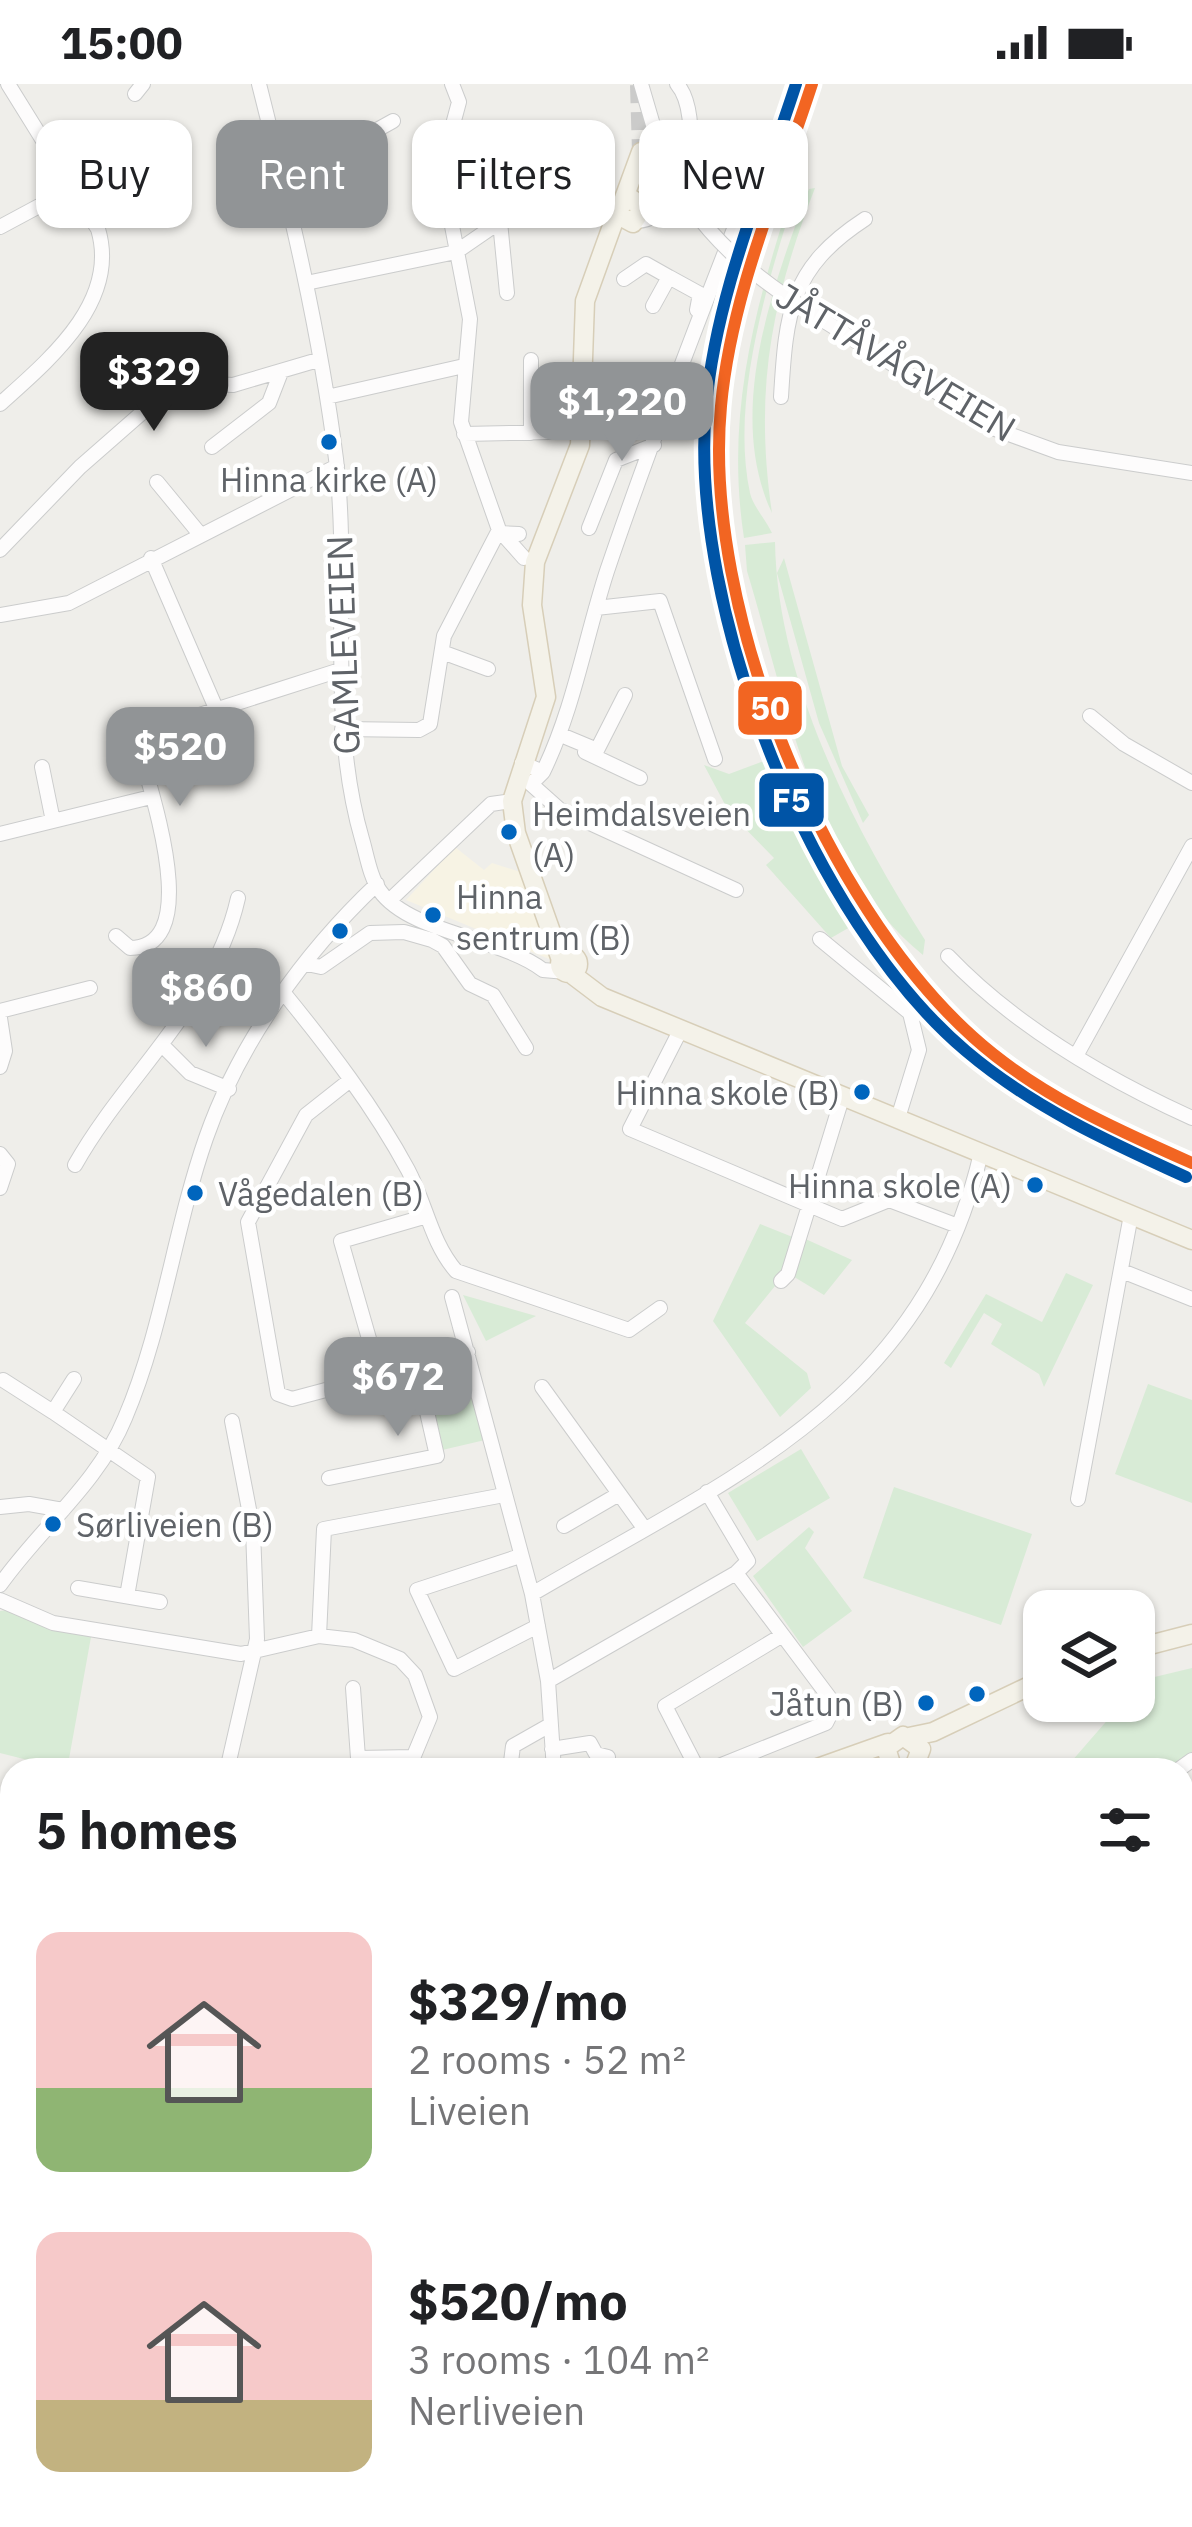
<!DOCTYPE html>
<meta charset="utf-8">
<style>
:root{--surface:#fff;--page:#f6f6f6;--text:#202124;--muted:#757577;--accent:#919496}
body{margin:0;font-family:"IBM Plex Sans",sans-serif;background:var(--page);color:var(--text);height:100vh;display:flex;flex-direction:column;font-size:45px;white-space:nowrap}
*{box-sizing:border-box;margin:0}
p{font-size:39px;color:var(--muted)}
.icon{flex:none;width:66px;height:66px;fill:none;stroke:currentColor;stroke-width:2;stroke-linecap:round;stroke-linejoin:round}
.map{position:relative;flex:1;overflow:hidden}
.sheet{position:absolute;left:0px;top:1674px;width:1194px;height:771px;display:flex;flex-direction:column;background:var(--surface);border-radius:36px 36px 0 0;box-shadow:0 3px 9px #0004}
.sheet>*{flex:none}
.banner{position:absolute;left:36px;top:36px;width:1122px;height:108px;display:flex;gap:24px}
.fabs{position:absolute;left:1023px;top:1506px;display:grid;gap:24px}
.fabs a{display:grid;place-items:center;width:132px;height:132px;border-radius:24px;background:var(--surface);box-shadow:0 3px 9px #0004;font-size:60px}
.price{position:absolute;translate:-50% -102px;padding:0 27px;border-radius:24px;background:var(--accent);color:#fff;font-size:39px;line-height:78px;filter:drop-shadow(0 3px 6px #0008)}
.price::after{content:'';position:absolute;left:50%;top:72px;width:36px;height:27px;margin-left:-18px;background:inherit;clip-path:polygon(0 0,100% 0,50% 100%)}
.price.current{background:#222;color:#fff}
ul{padding:0;list-style:none}
li{display:flex;align-items:center;gap:36px;height:300px;padding:0 36px}
li span{display:grid;place-items:center;flex:none;width:336px;height:240px;border-radius:24px;color:#555}
li>.icon{margin-inline-start:auto}
span .icon{width:144px;height:144px;fill:#fffc;stroke-width:1}
li b{font-size:51px}
h2{display:flex;justify-content:space-between;align-items:center;height:144px;padding:0 36px;font-size:51px}
.tag{padding:0 42px;border-radius:24px;background:var(--surface);box-shadow:0 3px 9px #0004;font-size:42px;line-height:108px}
.tag.current{background:var(--accent);color:#fff}
.status{display:flex;justify-content:space-between;align-items:center;height:84px;padding:0 60px;background:var(--surface);direction:ltr}
.status svg{height:33px;fill:currentColor}
.map>svg:first-child{display:block}
.commercial{fill:#f7f3e4}
.green{fill:#d8ebd6}
.lines{fill:none;stroke-linecap:round;stroke-linejoin:round}
.major-tunnel{stroke:#cbcbca;stroke-width:18;stroke-dasharray:18 9;stroke-linecap:butt}
.minor-casing{stroke:#cbcccc;stroke-width:16}
.major-casing{stroke:#d7ceb8;stroke-width:21}
.minor{stroke:#fdfcfc;stroke-width:14}
.major{stroke:#f4f2e9;stroke-width:18}
.minor-bridge-casing{stroke:#cbcccc;stroke-width:16;stroke-linecap:butt}
.minor-bridge{stroke:#fdfcfc;stroke-width:14}
.rail-1-casing{stroke:#fff;stroke-width:21}
.rail-2-casing{stroke:#fff;stroke-width:21}
.rail-1{stroke:#f26522;stroke-width:12}
.rail-2{stroke:#0054a6;stroke-width:12}
.bus-dot{fill:#0065bd;stroke:#fff;stroke-width:4.5}
.labels{text-anchor:middle;stroke-width:9;stroke-linejoin:round;paint-order:stroke}
.bus-label{font-size:33px;fill:#5f6368;stroke:#fff;text-anchor:start}
.street-label{font-size:36px;fill:#5f6368;stroke:#fff}
.line-badge{stroke:#fff;stroke-width:4.5}
.badge-label{font-size:33px;text-anchor:middle;font-weight:bold;fill:#fff}
</style>
<div class="status"><b>15:00</b><svg viewBox="0 0 49 12"><path d="M0 12V9h3v3zM5 12V6h3v6zM10 12V3h3v9zM15 12V0h3v12zM26 1h20v11H26zM47 4h2v5h-2z"/></svg></div>
<div class="map">
<svg width="1192" height="2443" viewBox="0 0 1192 2443">
<rect width="100%" height="100%" fill="#efeeea"/>
<path class="commercial" d="M455,763L484,786L492,779L524,789L555,868L549,875L406,816Z"/>
<path class="green" d="M798,90L802,91C772,183 729,311 750,409C753,422 766,436 772,449L744,454C724,324 758,213 798,90Z
M815,104C771,218 754,306 772,429C725,329 773,201 809,105Z
M775,458C777,595 852,742 925,856L923,871C814,783 786,615 747,487L745,461Z
M784,474L842,682L869,731L863,739L819,639L777,489Z
M780,671L813,764L857,839L831,854L766,781L774,774L729,728L704,681L729,690Z
M760,1140L795,1154L784,1191L745,1239L807,1289L811,1304L780,1333L713,1237Z
M801,1153L852,1176L824,1211L791,1191Z
M1066,1189L1093,1201L1044,1303L1039,1290L991,1260L1002,1240L984,1229L951,1284L944,1279L986,1210L1042,1238Z
M463,1211L536,1232L486,1257Z
M463,1276L485,1356L438,1367L422,1295L426,1285Z
M1148,1300L1192,1316V1419L1115,1390Z
M801,1365L830,1414L757,1457L728,1409Z
M894,1403L1032,1450L1001,1541L863,1494Z
M809,1443L814,1448L805,1464L852,1527L803,1563L753,1492Z
M7,1526L91,1553L67,1686L0,1669V1527Z
M1192,1584V1672L1173,1686H1064L1124,1617H1134L1142,1596Z"/>
<g class="lines">
<path class="major-tunnel" d="M639,1L641,68"/>
<g class="minor-casing">
<path id="minor" d="M259,0C290,123 320,249 336,375C351,502 326,631 362,755C367,772 370,793 380,807C410,849 502,854 543,886L566,888
M452,0L459,18L441,85L470,235L461,338L499,446L524,474
M641,0L663,75
M135,10L143,0
M500,53L510,132
M275,65L357,57L393,37
M637,137C692,134 703,30 677,0
M500,138L507,209
M0,143L41,121L67,94
M669,193L700,210L697,226
M624,195L646,180L669,193L653,222
M311,198L456,168L607,64
M826,238L995,345L1058,368L1192,389
M656,291L661,328
M327,313L464,282
M781,313C786,228 790,184 865,135
M0,320C49,276 120,218 98,145L8,0
M531,349V276
M464,350L549,348
M212,363L269,319L281,288
M157,398L199,449
M589,444L616,376L654,361
M500,449L519,450
M0,466L80,383L177,298L233,301L318,276
M151,474L215,622
M596,524L660,517L715,675
M0,531L69,519L337,382
M442,568L488,585
M1090,632L1124,660L1192,699
M342,645L419,646L430,640L444,552L499,446
M561,651L597,666L625,611
M585,668L640,694
M522,679L543,688C574,624 585,555 607,487C649,363 697,239 745,117
M42,683L53,737
M543,688L531,700L559,725L736,806
M0,750L151,713
M390,816L491,720L512,717
M116,852L130,864C206,864 149,704 140,666L143,649L340,586
M820,855L910,929L919,966L898,1034
M948,872C1015,942 1104,994 1192,1034
M307,880L321,883L370,849L404,848L432,856L443,862L470,900L493,911L526,964
M283,908C328,963 374,1023 408,1086C426,1120 431,1158 456,1187L629,1246L660,1224
M0,927L90,904
M0,934L5,967L0,983
M681,945L630,1045L842,1135L889,1116L958,1142
M164,963L190,989L229,1005
M1076,972L1192,762
M349,997L306,1031L248,1138L278,1310L292,1315L468,1268
M0,1070L8,1080L0,1104
M75,1081C126,990 214,921 238,814
M1122,1187L1192,1215
M781,1197L788,1190L843,1011
M452,1213L532,1510L548,1597L554,1686
M380,1293L341,1157L427,1132
M74,1295L53,1328L148,1393L127,1512
M3,1296L53,1328
M542,1303L644,1444
M329,1394L437,1372L417,1284
M707,1408L748,1477L736,1489L835,1621L826,1639L709,1686
M1078,1415L1131,1131
M0,1423L29,1420L63,1426
M564,1442L619,1410
M520,1472L417,1506L454,1585L538,1542
M0,1501C40,1444 98,1400 125,1334C163,1245 174,1146 206,1054C239,959 304,869 377,800
M78,1504L160,1518
M532,1510C731,1393 923,1317 981,1069
M0,1516L53,1539L241,1570L319,1552L354,1556L400,1575L415,1591L430,1633L408,1686
M319,1552L324,1445L504,1411
M548,1597L736,1489
M353,1604L358,1674
M552,1665L590,1659L596,1670L608,1673
M227,1686L257,1555L253,1446L232,1337
M357,1686L358,1674L413,1673
M510,1686L513,1662L550,1641
M698,1686L665,1622L781,1552
M1178,1686L1192,1676
M1182,1773L1192,1768
M0,1980L12,1977"/>
</g>
<g class="major-casing">
<path id="major" d="M623,117L641,68
M560 880a9 9 0 1 1 18 0a9 9 0 1 1-18 0Z
M561,876L516,749L512,717L546,613L532,521L535,478L580,361L585,217L620,120L632,115L642,125L633,139L618,131
M569,888L602,913L1192,1156
M1134,1565L1192,1550
M909,1653L933,1648L1044,1595
M812,1686L888,1659
M893,1686L886,1664L903,1652L921,1665L913,1686
M0,1939H12
M742,2443L744,2433"/>
</g>
<use href="#minor" class="minor"/>
<use href="#major" class="major"/>
<g class="minor-bridge-casing">
<path id="minor-bridge" d="M663,75C699,151 755,195 826,238"/>
</g>
<use href="#minor-bridge" class="minor-bridge"/>
<g class="rail-1-casing">
<path id="rail-1" d="M812,0C778,105 731,211 721,322C702,525 823,818 973,953C1036,1010 1115,1045 1192,1079"/>
</g>
<g class="rail-2-casing">
<path id="rail-2" d="M796,0C762,105 716,211 706,322C688,525 811,836 966,967C1032,1023 1109,1058 1186,1093"/>
</g>
<use href="#rail-1" class="rail-1"/>
<use href="#rail-2" class="rail-2"/>
</g>
<g class="bus-dot">
<circle cx="329" cy="358" r="10"/>
<circle cx="509" cy="748" r="10"/>
<circle cx="433" cy="831" r="10"/>
<circle cx="340" cy="847" r="10"/>
<circle cx="862" cy="1008" r="10"/>
<circle cx="1035" cy="1101" r="10"/>
<circle cx="195" cy="1109" r="10"/>
<circle cx="53" cy="1440" r="10"/>
<circle cx="977" cy="1610" r="10"/>
<circle cx="926" cy="1619" r="10"/>
</g>
<g class="labels">
<g class="bus-label">
<text x="329" y="408" text-anchor="middle">Hinna kirke (A)</text>
<text x="532" y="742">Heimdalsveien<tspan x="532" dy="41">(A)</tspan></text>
<text x="456" y="825">Hinna<tspan x="456" dy="41">sentrum (B)</tspan></text>
<text x="840" y="1021" text-anchor="end">Hinna skole (B)</text>
<text x="1012" y="1114" text-anchor="end">Hinna skole (A)</text>
<text x="218" y="1122">Vågedalen (B)</text>
<text x="76" y="1453">Sørliveien (B)</text>
<text x="904" y="1632" text-anchor="end">Jåtun (B)</text>
</g>
<g class="street-label">
<text transform="translate(896 278) rotate(31)" y="13">JÅTTÅVÅGVEIEN</text>
<text transform="translate(343 561) rotate(-92)" y="13">GAMLEVEIEN</text>
</g>
</g>
<g class="line-badge">
<rect x="736" y="595" width="68" height="58" rx="12" fill="#f26522"/>
<rect x="757" y="687" width="69" height="58" rx="12" fill="#0054a6"/>
</g>
<g class="badge-label">
<text x="770" y="636">50</text>
<text x="791" y="728">F5</text>
</g>
</svg>
<div class="fabs">
<a><svg class="icon" aria-label="layers" viewBox="0 0 24 24"><path d="M12 4l9 5-9 5-9-5zM3 14l9 5 9-5"/></svg></a>
</div>
<b class="price current" style="left:154px;top:350px">$329</b>
<b class="price" style="left:622px;top:380px">$1,220</b>
<b class="price" style="left:180px;top:725px">$520</b>
<b class="price" style="left:206px;top:966px">$860</b>
<b class="price" style="left:398px;top:1355px">$672</b>
<div class="banner">
<a class="tag">Buy</a>
<a class="tag current">Rent</a>
<a class="tag">Filters</a>
<a class="tag">New</a>
</div>
<section class="sheet">
<h2>5 homes<svg class="icon" aria-label="filters" viewBox="0 0 24 24"><path d="M4 7h16M4 17h16"/><circle cx="9" cy="7" r="2"/><circle cx="15" cy="17" r="2"/></svg></h2>
<ul>
<li><span style="background:linear-gradient(#f6c9c9 65%,#8fb573 0)"><svg class="icon" aria-label="home" viewBox="0 0 24 24"><path d="M3 11l9-7 9 7M6 9v11h12V9"/></svg></span><div><b>$329/mo</b><p>2 rooms · 52 m²</p><p>Liveien</p></div></li>
<li><span style="background:linear-gradient(#f6c9c9 70%,#c2b280 0)"><svg class="icon" aria-label="home" viewBox="0 0 24 24"><path d="M3 11l9-7 9 7M6 9v11h12V9"/></svg></span><div><b>$520/mo</b><p>3 rooms · 104 m²</p><p>Nerliveien</p></div></li>
</ul>
</section>
</div>
